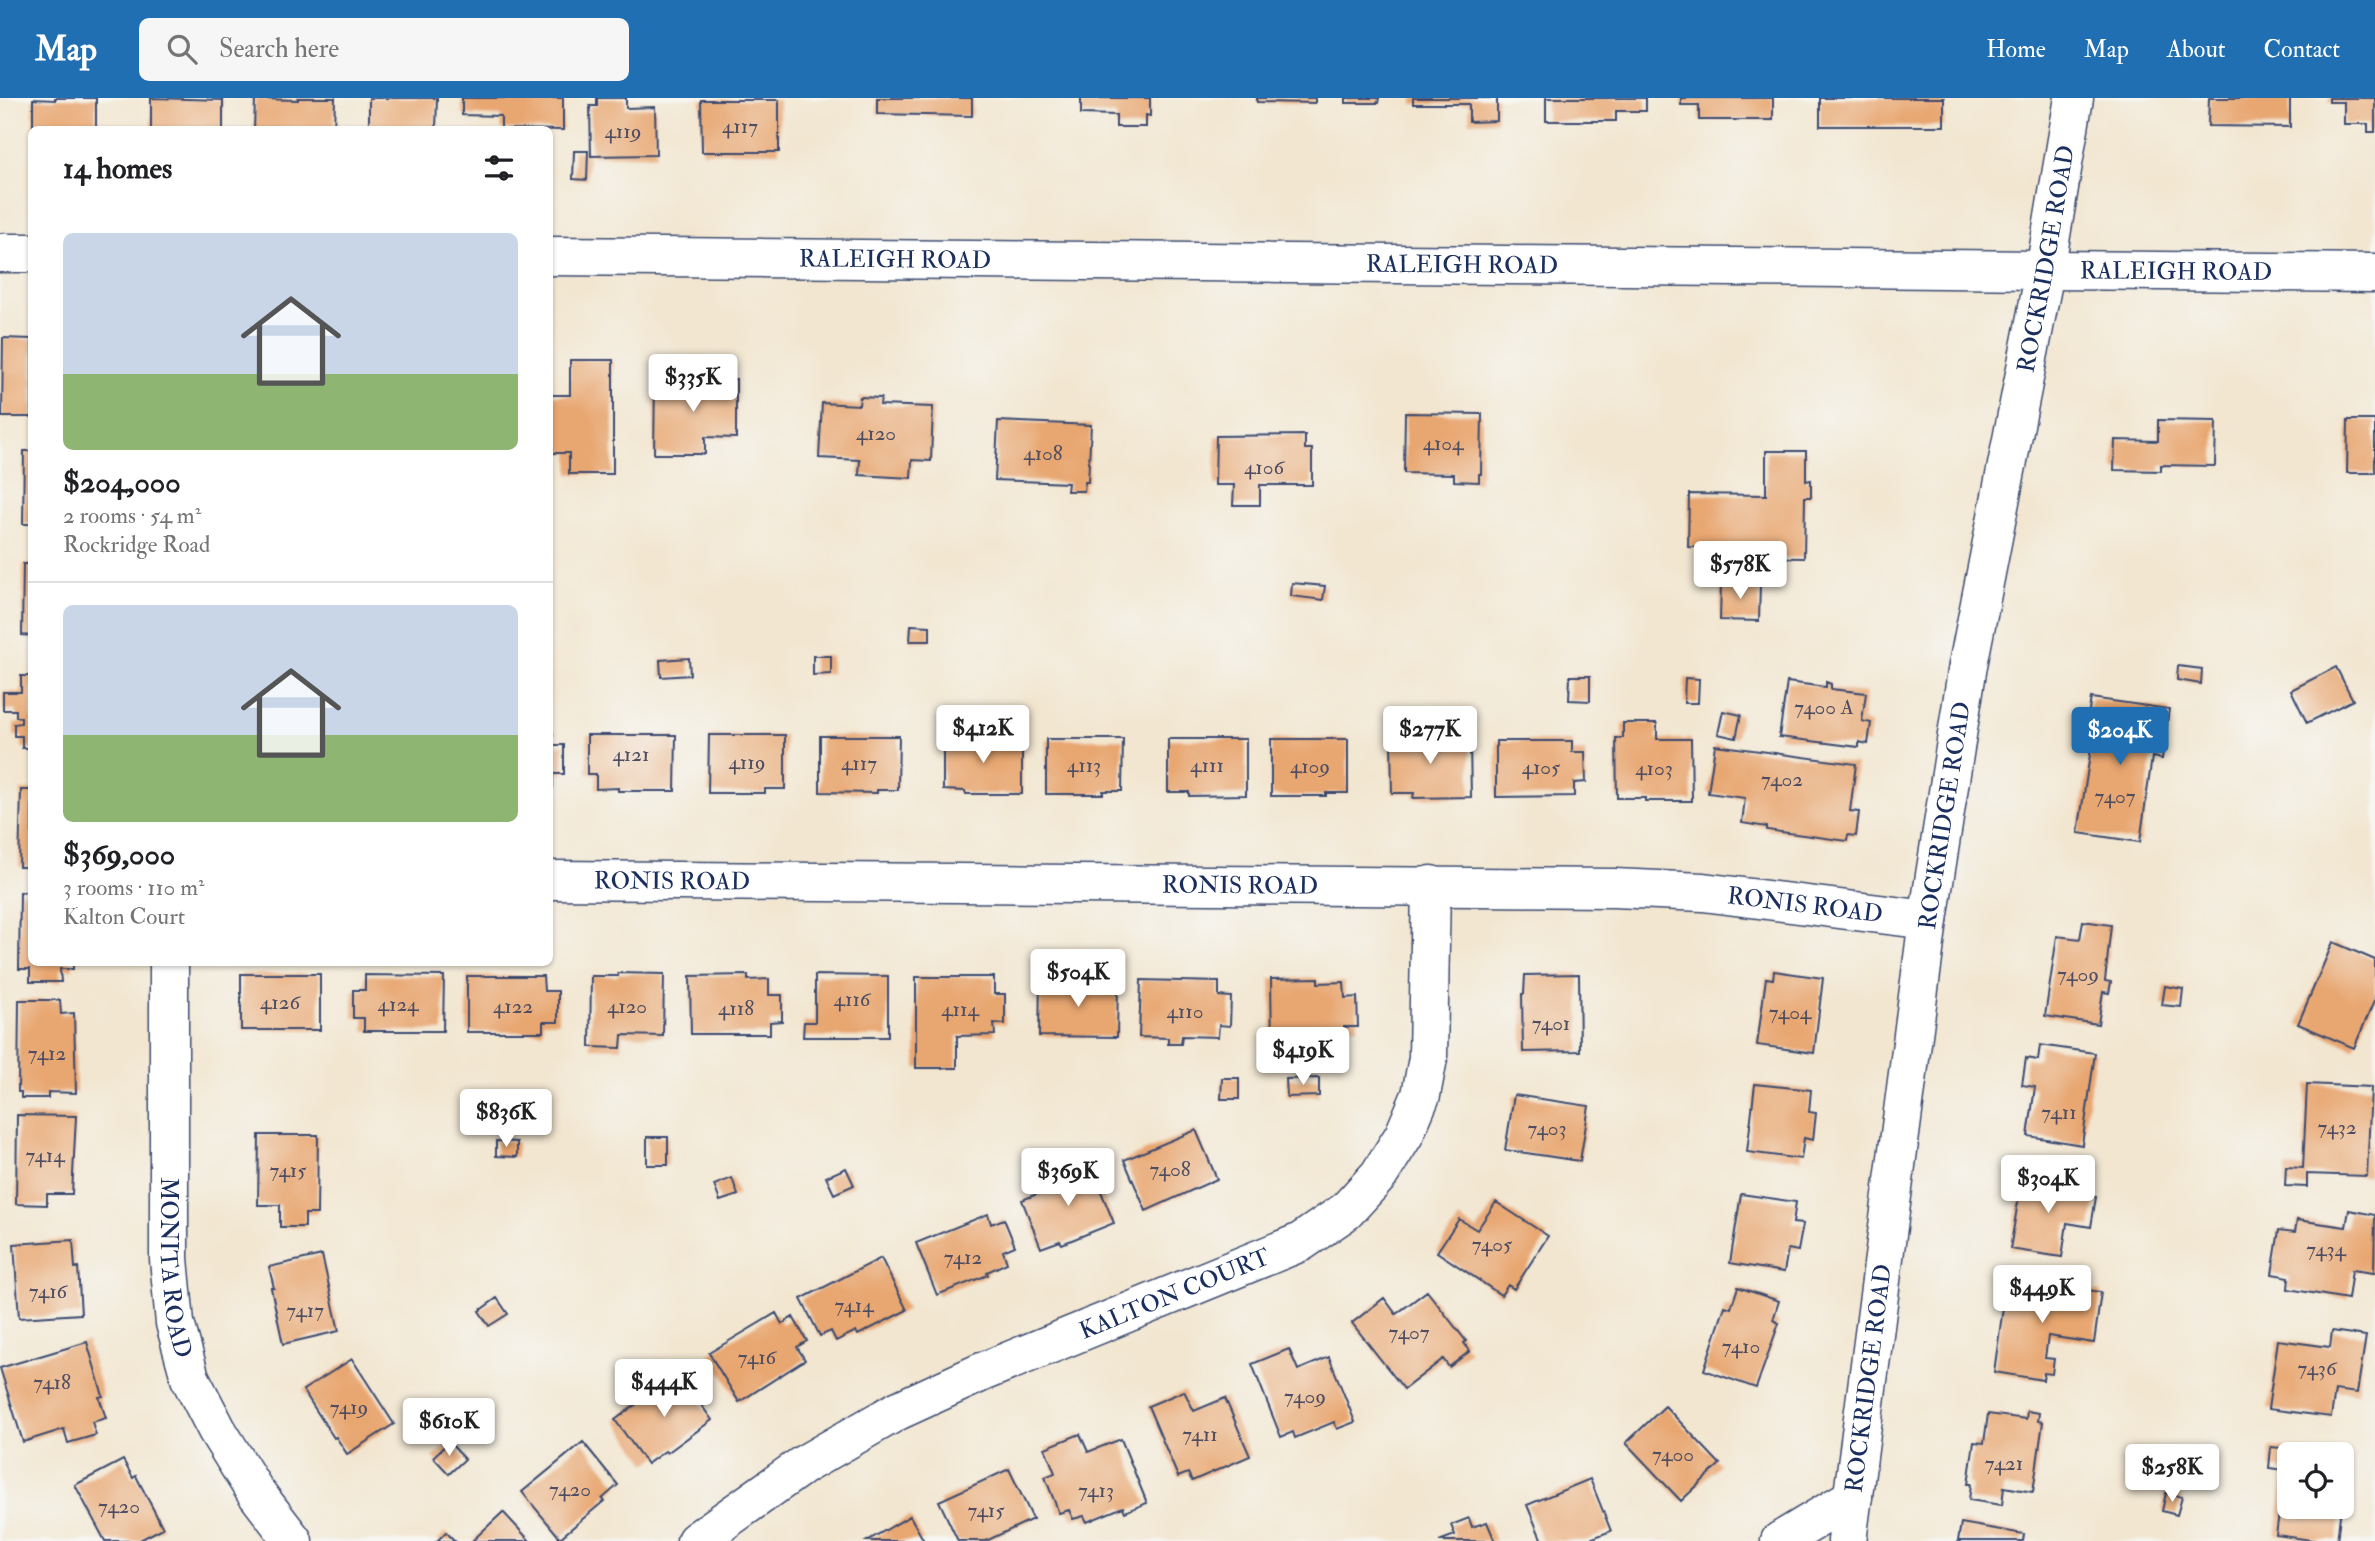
<!DOCTYPE html>
<meta charset="utf-8">
<style>
:root{--surface:#fff;--page:#f6f6f6;--text:#202124;--muted:#757577;--line:#e0e0e0;--accent:#1f6fb2}
body{margin:0;font-family:"IM FELL Double Pica",serif;background:var(--page);color:var(--text);height:100vh;display:flex;flex-direction:column;font-size:26px;white-space:nowrap}
*{box-sizing:border-box;margin:0}
p{font-size:23px;color:var(--muted)}
.icon{flex:none;width:38px;height:38px;fill:none;stroke:currentColor;stroke-width:2;stroke-linecap:round;stroke-linejoin:round}
.map{position:relative;flex:1;overflow:hidden}
.sheet{position:absolute;left:28px;top:28px;width:525px;height:840px;display:flex;flex-direction:column;background:var(--surface);border-radius:10px;box-shadow:0 2px 5px #0004}
.sheet>*{flex:none}
.tools{position:absolute;left:2277px;top:1344px;display:grid;gap:14px}
.tools a{display:grid;place-items:center;width:77px;height:77px;border-radius:10px;background:var(--surface);box-shadow:0 2px 5px #0004;font-size:35px}
.price{position:absolute;translate:-50% -60px;padding:0 16px;border-radius:7px;background:#fff;color:#222;font-size:23px;line-height:46px;filter:drop-shadow(0 2px 4px #0008)}
.price::after{content:'';position:absolute;left:50%;top:42px;width:21px;height:16px;margin-left:-10px;background:inherit;clip-path:polygon(0 0,100% 0,50% 100%)}
.price.on{background:var(--accent);color:#fff}
ul{padding:0;list-style:none}
li{display:grid;align-content:center;gap:14px;height:371px;padding:0 35px}
li+li{border-top:2px solid var(--line)}
li span{display:grid;place-items:center;height:217px;border-radius:10px;color:#555}
li>.icon{margin-inline-start:auto}
span .icon{width:126px;height:126px;fill:#fffc;stroke-width:1}
li b{font-size:30px}
h2{display:flex;justify-content:space-between;align-items:center;height:84px;padding:0 35px;font-size:30px}
header{display:flex;align-items:center;gap:42px;box-sizing:border-box;height:98px;padding:0 35px;background:var(--accent);color:#fff}
header strong{font-size:33px}
nav{display:flex;gap:38px;margin-inline-start:auto;font-size:24px}
.search{width:490px;height:63px;background:var(--page);display:flex;align-items:center;gap:18px;box-sizing:border-box;padding:0 24px;border-radius:10px;color:var(--muted);font-size:26px}
.map>svg:first-child{display:block}
.building{fill:#e8a670}
.lines{fill:none;stroke-linecap:round;stroke-linejoin:round}
.minor-casing{stroke:#3b4a6f;stroke-width:41}
.tertiary-casing{stroke:#3b4a6f;stroke-width:41}
.minor{stroke:#fff;stroke-width:38}
.tertiary{stroke:#fff;stroke-width:38}
.labels{text-anchor:middle;stroke-width:7;stroke-linejoin:round;paint-order:stroke}
.number-label{font-size:21px;fill:#4e4d62}
.street-label{font-size:24px;fill:#1b2f5e;stroke:#f6f6f2}
</style>
<header>
<strong>Map</strong>
<div class="search"><svg class="icon" aria-label="search" viewBox="0 0 24 24"><circle cx="10" cy="10" r="6"/><path d="M15 15l6 6"/></svg>Search here</div>
<nav><a>Home</a><a>Map</a><a>About</a><a>Contact</a></nav>
</header>
<div class="map">
<svg width="2375" height="1443" viewBox="0 0 2375 1443">
<rect width="100%" height="100%" fill="#f6f6f2"/>
<filter id="ink" filterUnits="userSpaceOnUse"><feTurbulence type="fractalNoise" baseFrequency=".0143" numOctaves="2"/><feDisplacementMap in="SourceGraphic" scale="14" xChannelSelector="R" yChannelSelector="G"/><feConvolveMatrix kernelMatrix="1 2 1 2 8 2 1 2 1" color-interpolation-filters="sRGB"/></filter>
<filter id="wash" filterUnits="userSpaceOnUse"><feTurbulence type="fractalNoise" baseFrequency=".00686" numOctaves="4" result="noise"/><feDisplacementMap in="SourceGraphic" scale="28" xChannelSelector="R" yChannelSelector="G"/><feGaussianBlur stdDeviation="1.57" result="paint"/><feColorMatrix in="noise" values="0 0 0 0 0 0 0 0 0 0 0 0 0 0 0 0 0 1.4 0 .05"/><feComposite in="paint" operator="in"/></filter>
<g filter="url(#wash)">
<rect width="100%" height="100%" fill="#f2e6d0"/>
<g id="blocks">
<path class="building" d="M55,0H96V32H33V1L55,2Z
M151,0L223,2V32H151Z
M298,0H335L334,32H254L255,1L298,2Z
M369,0H437L436,32H369Z
M462,0H563V32L501,31V18L462,17Z
M597,0H626V10L655,9L656,57L591,58L590,8H597Z
M877,0H972V18L877,16Z
M1081,0H1150V18L1146,17V29H1116V17L1081,16Z
M1257,0H1315V5L1257,4Z
M1346,0H1379L1378,5H1346Z
M1413,0H1497V23L1469,24V6H1413Z
M1546,0H1646V13H1616V23H1546Z
M1681,0H1773V22H1699V7H1681Z
M1820,0H1944V28H1820Z
M2209,0H2290V29L2208,28Z
M2329,0H2375V34H2368V26H2344V4H2329Z
M701,2H779V54H702Z
M574,53H588L587,82L573,81Z
M3,240L32,241V319H2Z
M570,262H613V376H569V355H550V297H570Z
M655,281H736V340L705,339V356H654Z
M860,299L881,300L880,307L933,309L931,363L912,362L911,380L859,377L860,362L819,360L822,305L859,307Z
M1405,315L1482,316L1481,376H1479V384L1454,383V376L1404,375Z
M2158,322L2216,323L2215,368L2161,367V373L2114,372L2115,342L2158,343Z
M2348,322H2375V375H2347Z
M998,323L1091,327L1088,384H1085L1084,393H1067L1068,385L995,382Z
M1305,337V351H1312V387H1260V407H1233L1234,387H1215L1216,338Z
M24,353H32V426H23Z
M1766,353H1806V383L1811,382V399H1805L1804,460L1720,459V450L1688,449L1689,396L1766,397Z
M23,466H32V538L22,537Z
M1721,484L1760,485L1759,523L1720,522Z
M1292,485L1325,488L1323,502L1291,498Z
M911,527L930,528V543H910Z
M813,558H831V576L813,577Z
M689,560L690,577L661,579L660,562Z
M2178,568L2202,571L2201,586L2177,582Z
M2336,569L2353,602L2307,625L2291,592Z
M21,578H32V650H22V638H14V626L21,625V619H16V612H3V594H21Z
M1570,578H1590V603L1569,602Z
M1685,580L1699,581L1698,605H1684Z
M1787,584L1826,589V584L1831,586V591L1866,595L1862,623L1871,625L1868,646L1859,644V649L1779,639Z
M2091,600L2169,611L2162,661L2152,659L2140,744L2078,735L2091,650L2083,649Z
M1723,613L1741,617L1736,640L1718,636Z
M1421,625L1422,644L1470,643L1471,699L1413,700L1414,695H1392L1391,643H1399L1398,626Z
M1623,625H1657V641H1691L1692,703H1645V700H1617L1616,640H1623Z
M550,636H553V647H564V676H553V689H550Z
M587,637H676L675,693H618V690L596,691V676H587Z
M709,637H785V691H765V695H708Z
M820,638H899L898,692H877V695L820,694Z
M943,639H1022V696H966L965,693L943,692Z
M1046,641H1123L1122,693H1103V696H1046Z
M1168,641H1246V697L1189,698V694H1168Z
M1271,641H1348V695H1326V698H1271Z
M1496,643H1572V654H1585L1586,684L1574,685V698L1496,699Z
M1715,647L1856,666L1850,713L1859,714L1856,738L1848,737L1847,743L1767,732V729L1742,725L1745,700L1708,695Z
M21,692H32V769H19Z
M20,794H32V864H73V871H60L61,884H30V871H19Z
M2083,823L2111,827L2105,883L2111,884L2109,895L2103,894L2098,926L2045,918L2057,838L2080,841Z
M2333,844L2375,862V901L2354,950L2298,926Z
M1774,873L1823,880L1814,955L1757,947L1766,880L1773,881Z
M618,875L664,876L663,938L622,937L621,950L590,949L591,878H618Z
M241,876H320V932H241Z
M1579,876L1580,953L1523,954L1522,896H1524L1525,877Z
M365,877L444,878L443,933H364V920H353V892H365Z
M748,877V882L769,881V897H782V923L770,924V936H691L690,878Z
M815,877L888,878V939H803L804,924H815Z
M467,878H543L544,893H558V924H543V934H467Z
M916,879H994V896H1005V926L994,925L995,937L957,938V970H916Z
M1318,880V885L1344,884L1345,900L1357,899L1358,929H1344V943L1272,944L1271,881Z
M1040,882L1118,884L1117,939L1039,938Z
M1141,882L1219,884V898L1231,899L1230,928L1219,927L1218,939L1182,938L1181,946H1168V940L1139,939Z
M2165,888L2183,891L2181,909L2162,907Z
M19,902H60L61,916L74,915L76,995L48,994V1000H21V994H18Z
M2040,947L2095,955L2082,1047L2028,1038L2035,989L2022,987L2026,960L2038,962Z
M1222,980H1239V1001H1221Z
M1319,980V998L1287,999L1286,981Z
M1755,986L1811,992L1809,1014L1816,1015L1813,1042L1804,1040L1801,1061L1747,1054Z
M2307,986L2371,989L2367,1078L2307,1076V1089L2285,1088L2286,1069L2303,1070Z
M1514,997L1589,1008L1580,1063L1505,1052Z
M17,1017L76,1018L72,1096H47V1107L16,1106Z
M1196,1032L1217,1081L1146,1113L1124,1062Z
M259,1037H318L317,1116H305V1129H280V1107H258Z
M647,1039H668V1067H647Z
M496,1043L517,1044V1059L496,1058Z
M1067,1063L1075,1082L1093,1074L1114,1125L1062,1146L1060,1143L1041,1150L1022,1102L1057,1088L1049,1071Z
M846,1070L854,1087L834,1096L826,1079Z
M2023,1075L2057,1080L2056,1089L2096,1099L2091,1129L2067,1125L2062,1159L2010,1151Z
M732,1080L738,1097L720,1103L714,1087Z
M1741,1096L1796,1104L1793,1125L1803,1126L1798,1153L1788,1151L1784,1174L1730,1165Z
M1496,1104L1548,1138L1514,1191L1508,1187L1501,1197L1437,1154L1459,1121L1477,1132Z
M2349,1112L2375,1117L2374,1175L2352,1172L2348,1201L2288,1191L2289,1179L2272,1176L2279,1132L2295,1134L2297,1122L2346,1129Z
M988,1116L991,1126L1004,1121L1015,1148L1003,1153L1007,1165L987,1174L988,1177L937,1197L916,1145Z
M73,1142L75,1170L78,1169L81,1216L19,1220L14,1146Z
M322,1157L339,1233L283,1246L271,1190H274L269,1169Z
M881,1160L907,1212L858,1237L856,1233L836,1243L831,1233L820,1238L801,1201Z
M2007,1181L2101,1194L2094,1245L2048,1238L2045,1260L2054,1261L2052,1276L2044,1275L2043,1282L1994,1274Z
M1738,1189L1779,1203L1773,1222L1779,1225L1756,1290L1704,1272L1725,1208L1731,1210Z
M1427,1193L1466,1243L1464,1245L1470,1253L1449,1269L1443,1261L1404,1291L1352,1225L1384,1200L1396,1216Z
M497,1200L508,1216L489,1228L479,1213Z
M776,1215L782,1226L793,1219L807,1243L797,1249L805,1262L739,1304L709,1255Z
M2332,1233L2366,1238L2357,1295L2335,1292L2331,1319L2268,1311L2278,1242L2330,1249Z
M87,1244L103,1298L99,1299L106,1320L92,1324L96,1337L68,1345L64,1331L23,1344L0,1270Z
M1289,1251L1298,1272L1329,1259L1355,1324L1337,1331L1334,1324L1295,1340L1293,1334L1281,1339L1252,1266Z
M352,1261L394,1326L347,1356L336,1339L334,1340L303,1292Z
M678,1275L712,1322L667,1355L665,1353L647,1366L615,1322Z
M1184,1293L1194,1313L1225,1300L1250,1358L1192,1383L1188,1375L1178,1379L1148,1308Z
M1665,1308L1720,1366L1681,1403L1626,1345Z
M2027,1313L2039,1315L2038,1323L2043,1324L2033,1394L2004,1389L2002,1407L1969,1402L1971,1386H1968L1974,1344L1984,1345L1988,1316L2026,1321Z
M1080,1336L1088,1354L1121,1341L1147,1405L1125,1414L1123,1409L1087,1424L1084,1418L1073,1421L1069,1412L1059,1415L1045,1379L1055,1375L1045,1350Z
M449,1344L465,1361L449,1376L433,1359Z
M583,1344L618,1387L602,1401L604,1403L560,1440L522,1394Z
M2271,1349L2330,1355L2289,1356V1409H2341L2337,1443H2318L2276,1437L2285,1372L2269,1370Z
M2342,1356L2349,1357L2343,1397H2342Z
M123,1362L133,1380L136,1378L163,1430L138,1443H105L75,1387Z
M1009,1371L1033,1421L986,1443H958L939,1403Z
M1590,1381L1611,1433L1585,1443H1542L1527,1407Z
M2166,1395L2182,1399L2177,1417L2162,1413Z
M503,1414L530,1443H472Z
M910,1418L924,1443H867Z
M1469,1420L1472,1429L1487,1424L1495,1443H1439L1455,1437L1451,1427Z
M1961,1425L2024,1436L2023,1443H1958Z
M446,1434L455,1443H437Z"/>
</g>
</g>
<g filter="url(#ink)">
<use href="#blocks" fill-opacity="0" stroke="#3b4a6f" stroke-width="2"/>
<g class="lines">
<g class="minor-casing">
<g id="minor">
<path d="M0,155H32"/>
<path id="s1" d="M550,158L2375,175"/>
<path id="s2" d="M550,782L1614,790L1703,794L1928,822"/>
<path id="s3" d="M169,864V1161L175,1225L190,1280L217,1332L254,1392L293,1443"/>
<path id="s4" d="M696,1443L803,1367L897,1313L982,1274L1301,1144L1346,1113L1379,1077L1404,1037L1421,997L1428,960L1431,787"/>
</g>
</g>
<g class="tertiary-casing">
<g id="tertiary">
<path d="M1780,1443L1853,1399"/>
<path id="s5" d="M1847,1443L1928,822L1968,567L2045,173L2074,0"/>
</g>
</g>
<use href="#minor" class="minor"/>
<use href="#tertiary" class="tertiary"/>
</g>
</g>
<g class="labels">
<g class="number-label">
<text x="740" y="35">4117</text>
<text x="623" y="40">4119</text>
<text x="876" y="342">4120</text>
<text x="1443" y="352">4104</text>
<text x="1043" y="362">4108</text>
<text x="1264" y="376">4106</text>
<text x="1824" y="616">7400 A</text>
<text x="631" y="663">4121</text>
<text x="747" y="671">4119</text>
<text x="859" y="672">4117</text>
<text x="1084" y="674">4113</text>
<text x="1207" y="674">4111</text>
<text x="1310" y="675">4109</text>
<text x="1541" y="676">4105</text>
<text x="1654" y="677">4103</text>
<text x="1782" y="688">7402</text>
<text x="2115" y="705">7407</text>
<text x="2078" y="883">7409</text>
<text x="852" y="908">4116</text>
<text x="280" y="911">4126</text>
<text x="398" y="913">4124</text>
<text x="513" y="915">4122</text>
<text x="627" y="915">4120</text>
<text x="736" y="917">4118</text>
<text x="960" y="918">4114</text>
<text x="1185" y="920">4110</text>
<text x="1790" y="921">7404</text>
<text x="1551" y="932">7401</text>
<text x="47" y="962">7412</text>
<text x="2059" y="1021">7411</text>
<text x="2337" y="1036">7432</text>
<text x="1547" y="1037">7403</text>
<text x="45" y="1064">7414</text>
<text x="1170" y="1078">7408</text>
<text x="288" y="1079">7415</text>
<text x="1492" y="1153">7405</text>
<text x="2326" y="1158">7434</text>
<text x="963" y="1166">7412</text>
<text x="48" y="1200">7416</text>
<text x="854" y="1214">7414</text>
<text x="305" y="1219">7417</text>
<text x="1409" y="1241">7407</text>
<text x="1741" y="1255">7410</text>
<text x="757" y="1266">7416</text>
<text x="2317" y="1277">7436</text>
<text x="52" y="1291">7418</text>
<text x="1305" y="1305">7409</text>
<text x="349" y="1316">7419</text>
<text x="1200" y="1343">7411</text>
<text x="1673" y="1363">7400</text>
<text x="2004" y="1372">7421</text>
<text x="570" y="1398">7420</text>
<text x="1096" y="1399">7413</text>
<text x="119" y="1415">7420</text>
<text x="986" y="1419">7415</text>
</g>
<g class="street-label">
<text dy="8" stroke="none"><textPath href="#s5" startOffset="1298">ROCKRIDGE ROAD</textPath></text>
<text dy="8" stroke="none"><textPath href="#s1" startOffset="345">RALEIGH ROAD</textPath></text>
<text dy="8" stroke="none"><textPath href="#s1" startOffset="912">RALEIGH ROAD</textPath></text>
<text dy="8" stroke="none"><textPath href="#s1" startOffset="1626">RALEIGH ROAD</textPath></text>
<text dy="8" stroke="none"><textPath href="#s5" startOffset="732">ROCKRIDGE ROAD</textPath></text>
<text dy="8" stroke="none"><textPath href="#s2" startOffset="122">RONIS ROAD</textPath></text>
<text dy="8" stroke="none"><textPath href="#s2" startOffset="690">RONIS ROAD</textPath></text>
<text dy="8" stroke="none"><textPath href="#s2" startOffset="1256">RONIS ROAD</textPath></text>
<text dy="8" stroke="none"><textPath href="#s3" startOffset="306">MONITA ROAD</textPath></text>
<text dy="8" stroke="none"><textPath href="#s4" startOffset="541">KALTON COURT</textPath></text>
<text dy="8" stroke="none"><textPath href="#s5" startOffset="164">ROCKRIDGE ROAD</textPath></text>
</g>
</g>
</svg>
<div class="tools">
<a><svg class="icon" aria-label="locate" viewBox="0 0 24 24"><circle cx="12" cy="12" r="6"/><path d="M12 2v4M12 18v4M2 12h4M18 12h4"/></svg></a>
</div>
<b class="price" style="left:693px;top:316px">$335K</b>
<b class="price" style="left:1740px;top:503px">$578K</b>
<b class="price" style="left:983px;top:667px">$412K</b>
<b class="price" style="left:1430px;top:668px">$277K</b>
<b class="price on" style="left:2120px;top:669px">$204K</b>
<b class="price" style="left:1078px;top:911px">$504K</b>
<b class="price" style="left:1303px;top:989px">$419K</b>
<b class="price" style="left:506px;top:1051px">$836K</b>
<b class="price" style="left:1068px;top:1110px">$369K</b>
<b class="price" style="left:2048px;top:1117px">$304K</b>
<b class="price" style="left:2042px;top:1227px">$449K</b>
<b class="price" style="left:664px;top:1321px">$444K</b>
<b class="price" style="left:449px;top:1360px">$610K</b>
<b class="price" style="left:2172px;top:1406px">$258K</b>
<section class="sheet">
<h2>14 homes<svg class="icon" aria-label="filters" viewBox="0 0 24 24"><path d="M4 7h16M4 17h16"/><circle cx="9" cy="7" r="2"/><circle cx="15" cy="17" r="2"/></svg></h2>
<ul>
<li><span style="background:linear-gradient(#c9d6e8 65%,#8fb573 0)"><svg class="icon" aria-label="home" viewBox="0 0 24 24"><path d="M3 11l9-7 9 7M6 9v11h12V9"/></svg></span><div><b>$204,000</b><p>2 rooms · 54 m²</p><p>Rockridge Road</p></div></li>
<li><span style="background:linear-gradient(#c9d6e8 60%,#8fb573 0)"><svg class="icon" aria-label="home" viewBox="0 0 24 24"><path d="M3 11l9-7 9 7M6 9v11h12V9"/></svg></span><div><b>$369,000</b><p>3 rooms · 110 m²</p><p>Kalton Court</p></div></li>
</ul>
</section>
</div>
